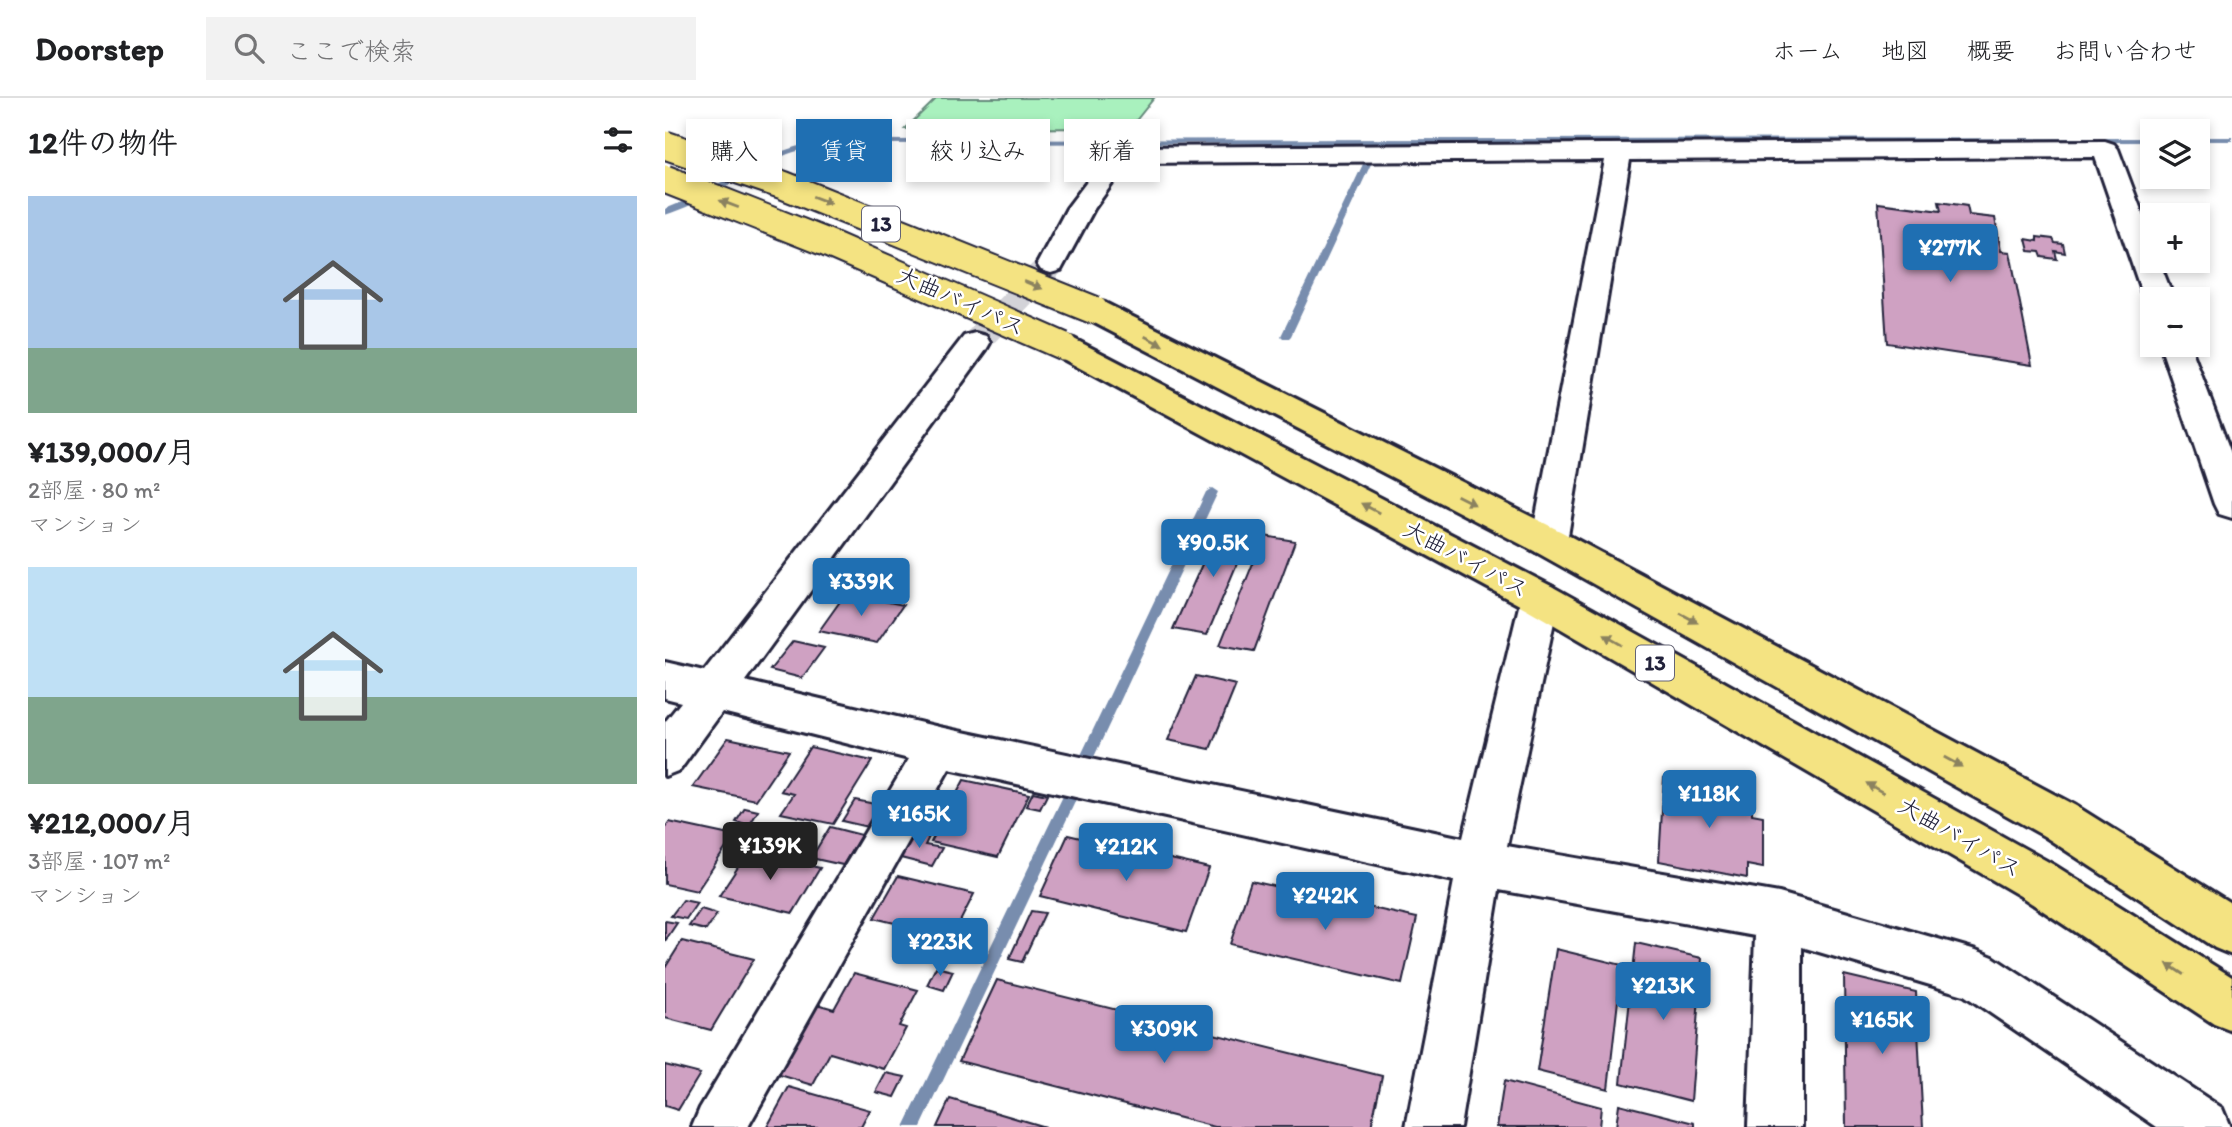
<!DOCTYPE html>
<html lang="ja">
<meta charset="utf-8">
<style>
:root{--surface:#fff;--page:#f2f2f2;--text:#202124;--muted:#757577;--line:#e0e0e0;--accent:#1f6fb2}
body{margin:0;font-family:Itim,"Klee One",sans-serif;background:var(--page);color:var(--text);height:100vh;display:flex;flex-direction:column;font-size:26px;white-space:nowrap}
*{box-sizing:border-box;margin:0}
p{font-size:23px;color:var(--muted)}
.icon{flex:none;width:38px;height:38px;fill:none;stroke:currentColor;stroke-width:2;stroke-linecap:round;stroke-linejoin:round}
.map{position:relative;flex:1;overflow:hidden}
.drawer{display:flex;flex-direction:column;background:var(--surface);width:665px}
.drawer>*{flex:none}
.banner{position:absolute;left:21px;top:21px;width:665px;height:63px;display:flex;gap:14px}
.buttons{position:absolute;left:1475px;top:21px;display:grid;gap:14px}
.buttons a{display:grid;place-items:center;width:70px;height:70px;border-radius:0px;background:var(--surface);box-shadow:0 4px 10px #0003;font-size:35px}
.price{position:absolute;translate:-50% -60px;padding:0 16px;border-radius:7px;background:var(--accent);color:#fff;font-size:23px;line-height:46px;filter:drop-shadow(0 2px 4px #0008)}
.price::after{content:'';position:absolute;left:50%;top:42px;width:21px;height:16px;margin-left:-10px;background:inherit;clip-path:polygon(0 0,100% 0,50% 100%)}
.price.on{background:#222;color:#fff}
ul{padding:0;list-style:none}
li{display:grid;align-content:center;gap:14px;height:371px;padding:0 28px}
li span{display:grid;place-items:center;height:217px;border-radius:0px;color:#555}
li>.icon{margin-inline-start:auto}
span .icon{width:126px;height:126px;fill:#fffc;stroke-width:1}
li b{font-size:30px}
h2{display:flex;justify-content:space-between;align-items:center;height:84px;padding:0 28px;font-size:30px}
.chip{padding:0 24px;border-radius:0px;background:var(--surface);box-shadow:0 4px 10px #0003;font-size:24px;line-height:63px}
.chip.on{background:var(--accent);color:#fff}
header{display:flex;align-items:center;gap:42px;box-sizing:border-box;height:98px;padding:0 35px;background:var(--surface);border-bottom:2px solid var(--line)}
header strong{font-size:33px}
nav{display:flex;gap:38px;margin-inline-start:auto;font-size:24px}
.search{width:490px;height:63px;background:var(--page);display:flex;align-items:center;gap:18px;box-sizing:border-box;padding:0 24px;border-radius:0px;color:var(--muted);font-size:26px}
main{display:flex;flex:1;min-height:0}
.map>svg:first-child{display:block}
.green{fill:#a9f1be;stroke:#668a7c;stroke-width:2}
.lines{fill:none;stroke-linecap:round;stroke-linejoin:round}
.stream{fill:#788dae;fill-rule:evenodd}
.building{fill:#cfa1c2;stroke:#22223b;stroke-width:2}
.minor-tunnel{stroke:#d3d3d8;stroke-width:27;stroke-dasharray:27 14;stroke-linecap:butt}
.minor-casing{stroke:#22223b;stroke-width:6}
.trunk-casing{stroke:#22223b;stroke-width:6}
.minor{fill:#fff;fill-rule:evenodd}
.trunk{fill:#f4e382;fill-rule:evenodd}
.trunk-bridge-casing{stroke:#22223b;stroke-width:31;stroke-linecap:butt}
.trunk-bridge{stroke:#f4e382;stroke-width:27}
.oneway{fill:#8b825e}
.labels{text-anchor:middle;stroke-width:5;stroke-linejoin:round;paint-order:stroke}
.shield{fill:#fff;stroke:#646476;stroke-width:2}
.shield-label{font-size:21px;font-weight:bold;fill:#22223b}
.street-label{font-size:23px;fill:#22223b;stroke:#fff}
</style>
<header>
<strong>Doorstep</strong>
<div class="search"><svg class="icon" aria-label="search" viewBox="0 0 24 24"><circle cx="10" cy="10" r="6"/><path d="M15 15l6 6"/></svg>ここで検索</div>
<nav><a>ホーム</a><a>地図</a><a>概要</a><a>お問い合わせ</a></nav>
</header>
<main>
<section class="drawer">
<h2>12件の物件<svg class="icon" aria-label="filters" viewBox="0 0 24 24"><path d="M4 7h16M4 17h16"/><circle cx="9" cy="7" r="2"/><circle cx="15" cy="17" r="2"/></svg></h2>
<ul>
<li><span style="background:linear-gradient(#a9c7e8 70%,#7fa58c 0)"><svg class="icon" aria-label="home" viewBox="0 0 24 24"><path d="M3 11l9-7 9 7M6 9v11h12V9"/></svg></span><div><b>¥139,000/月</b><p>2部屋 · 80 m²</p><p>マンション</p></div></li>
<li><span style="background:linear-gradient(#bfe0f5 60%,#7fa58c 0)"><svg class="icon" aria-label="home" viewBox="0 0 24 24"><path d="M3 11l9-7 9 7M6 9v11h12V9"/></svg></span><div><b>¥212,000/月</b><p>3部屋 · 107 m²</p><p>マンション</p></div></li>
</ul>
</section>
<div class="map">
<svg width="1567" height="1029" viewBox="0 0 1567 1029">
<rect width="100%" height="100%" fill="#fff"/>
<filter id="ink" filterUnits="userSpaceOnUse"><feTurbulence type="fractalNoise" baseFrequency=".0143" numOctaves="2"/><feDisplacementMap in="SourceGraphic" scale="14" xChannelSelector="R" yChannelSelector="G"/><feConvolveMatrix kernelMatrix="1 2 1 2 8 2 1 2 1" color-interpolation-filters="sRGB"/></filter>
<g filter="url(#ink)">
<path class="green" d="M272,0H489L465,30L240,31Z"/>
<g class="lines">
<path class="stream" d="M1533,39H1567V43H1533Z
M1488,40V44L166,46C151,49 137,51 123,56C80,73 45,103 0,117V111C42,96 77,69 118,53C134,47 150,44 166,42Z
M699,64L706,66L626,238L624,240H618L616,238Z
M547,390L553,394L428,661L423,663L418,661L416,657L418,653L541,394Z
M404,694L409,696L411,701L409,706L256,1029H239L399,696Z"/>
</g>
<path class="building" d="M1274,104L1302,108L1304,117L1330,120L1336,153L1345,154L1367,267L1222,245L1213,105L1276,113Z
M1372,139L1388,141L1390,145L1398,146L1400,155L1390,153L1392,161L1377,159L1375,154L1364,153L1361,141L1372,143Z
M556,424L587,430L542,537L508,531Z
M599,438L630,443L589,553L555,547Z
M181,495L238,507L212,545L154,533Z
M128,543L159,550L137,580L105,572Z
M531,578L571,587L545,651L503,642Z
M63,640L124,653L91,702L28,689Z
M145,649L207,663L168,726L116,715L129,696L116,693Z
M999,680L1053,691V698L1087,704V716L1098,718V770L1082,767V780L994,763Z
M299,682L364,696L333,759L266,744Z
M368,694L382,697L375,711L361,708Z
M190,702L215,707L203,729L177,723Z
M80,710L93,713L84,728L71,724Z
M4,724L69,738L32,793L0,786V730Z
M90,728L104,731L94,745L80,742Z
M165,729L196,737L178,767L146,760Z
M246,734L264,739L260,747L277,750L267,768L232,759Z
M403,737L544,770L521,834L375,798Z
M83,754L155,770L128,815L54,798Z
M233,778L309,796L278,857L233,845L242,828L209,820Z
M586,783L752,820L737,886L565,846Z
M18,802L32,805L21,821L6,818Z
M36,811L52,816L41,832L24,828Z
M366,813L380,815L357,864L344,861Z
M0,823L12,825L0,843Z
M17,843L89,861L46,932L0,920V870Z
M971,845L1037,860L1026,1003L956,985Z
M891,851L957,867L943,991L872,973Z
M271,869L288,873L279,892L262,887Z
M189,875L253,892L234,928L241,930L219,971L165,955L148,987L108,975L148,905L169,911Z
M1179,877L1251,894L1258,1029H1181Z
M332,882L717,978L706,1029H550L294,963Z
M0,967L35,976L13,1012L0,1008Z
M221,975L240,979L230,999L211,994Z
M839,983L936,1009L934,1029H832Z
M124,989L205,1012L196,1029H102Z
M285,1001L380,1029H272Z
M954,1006L1030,1025V1029H951Z"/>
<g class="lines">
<path class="minor-tunnel" d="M310,245L386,166"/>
<g class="minor-casing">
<path id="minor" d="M1440,43L1449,46L1453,51L1488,144V163H1494L1509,201H1488V209L1479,201L1430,59L965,62L902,444L897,454L884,459L871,454L866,444L940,62L462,65L429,111L396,172L386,175L376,172L372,166L402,110L446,52L455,49Z
M310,235L321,238L325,245L321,252L80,583L274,629L798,740L856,500L862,489L875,484L888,489L894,500L842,748L1114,795L1311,852L1328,859L1557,1010L1565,1029H1492L1299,897L1137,849V1029H1083L1090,838L834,792L795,1029H741L789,783L284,671L83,1029H27L35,1010L244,661L57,614L15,672L0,678V624L16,604L0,600V564L39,573L299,238Z
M1495,247H1525L1567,358V420L1554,416L1549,406Z"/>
</g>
<g class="trunk-casing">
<path id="trunk" d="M429,202L440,205L897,434L1411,708L1567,806V857L1550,850L1379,738L871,454L418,219L414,212L418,205Z
M398,237L409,241L888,489L1389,767L1567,879V933L1549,926L1357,799L862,511L387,255L383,248L387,241Z"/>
</g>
<use href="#minor" class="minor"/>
<use href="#trunk" class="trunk"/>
<g class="trunk-bridge-casing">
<path id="trunk-bridge" d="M0,47L118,87L429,212
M0,81L160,144L398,248"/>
</g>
<use href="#trunk-bridge" class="trunk-bridge"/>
</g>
<defs><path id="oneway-solid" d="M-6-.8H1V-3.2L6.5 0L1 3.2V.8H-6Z" transform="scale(1.75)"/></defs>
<g class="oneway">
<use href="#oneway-solid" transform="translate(157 102) rotate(21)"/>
<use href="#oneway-solid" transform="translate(64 106) rotate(-159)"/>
<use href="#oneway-solid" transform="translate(368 187) rotate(22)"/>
<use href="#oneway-solid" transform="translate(489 243) rotate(27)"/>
<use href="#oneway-solid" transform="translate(801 402) rotate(27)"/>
<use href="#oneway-solid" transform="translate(705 410) rotate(-152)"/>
<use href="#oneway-solid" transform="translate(1024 520) rotate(29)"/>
<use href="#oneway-solid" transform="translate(948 542) rotate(-150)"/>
<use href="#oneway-solid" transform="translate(1288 664) rotate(29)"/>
<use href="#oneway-solid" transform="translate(1210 690) rotate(-150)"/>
<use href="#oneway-solid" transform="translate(1510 871) rotate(-147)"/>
</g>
</g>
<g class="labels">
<g class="shield">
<rect x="197" y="108.5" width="38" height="35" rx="5"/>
<rect x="971" y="547.5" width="38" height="35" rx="5"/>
</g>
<g class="shield-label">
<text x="216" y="133">13</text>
<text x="990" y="572">13</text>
</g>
<g class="street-label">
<text transform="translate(296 203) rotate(24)" y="8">大曲バイパス</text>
<text transform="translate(801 461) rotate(28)" y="8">大曲バイパス</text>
<text transform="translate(1295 739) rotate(30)" y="8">大曲バイパス</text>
</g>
</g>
</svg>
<div class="buttons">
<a><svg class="icon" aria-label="layers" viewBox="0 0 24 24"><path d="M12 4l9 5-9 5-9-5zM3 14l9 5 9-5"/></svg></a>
<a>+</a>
<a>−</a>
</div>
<b class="price" style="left:1285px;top:186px">¥277K</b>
<b class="price" style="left:548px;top:481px">¥90.5K</b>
<b class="price" style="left:196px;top:520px">¥339K</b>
<b class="price" style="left:1044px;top:732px">¥118K</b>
<b class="price" style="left:254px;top:752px">¥165K</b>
<b class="price on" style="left:105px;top:784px">¥139K</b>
<b class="price" style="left:461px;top:785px">¥212K</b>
<b class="price" style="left:660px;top:834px">¥242K</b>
<b class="price" style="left:275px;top:880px">¥223K</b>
<b class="price" style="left:998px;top:924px">¥213K</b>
<b class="price" style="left:1217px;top:958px">¥165K</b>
<b class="price" style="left:499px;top:967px">¥309K</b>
<div class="banner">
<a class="chip">購入</a>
<a class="chip on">賃貸</a>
<a class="chip">絞り込み</a>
<a class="chip">新着</a>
</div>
</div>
</main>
